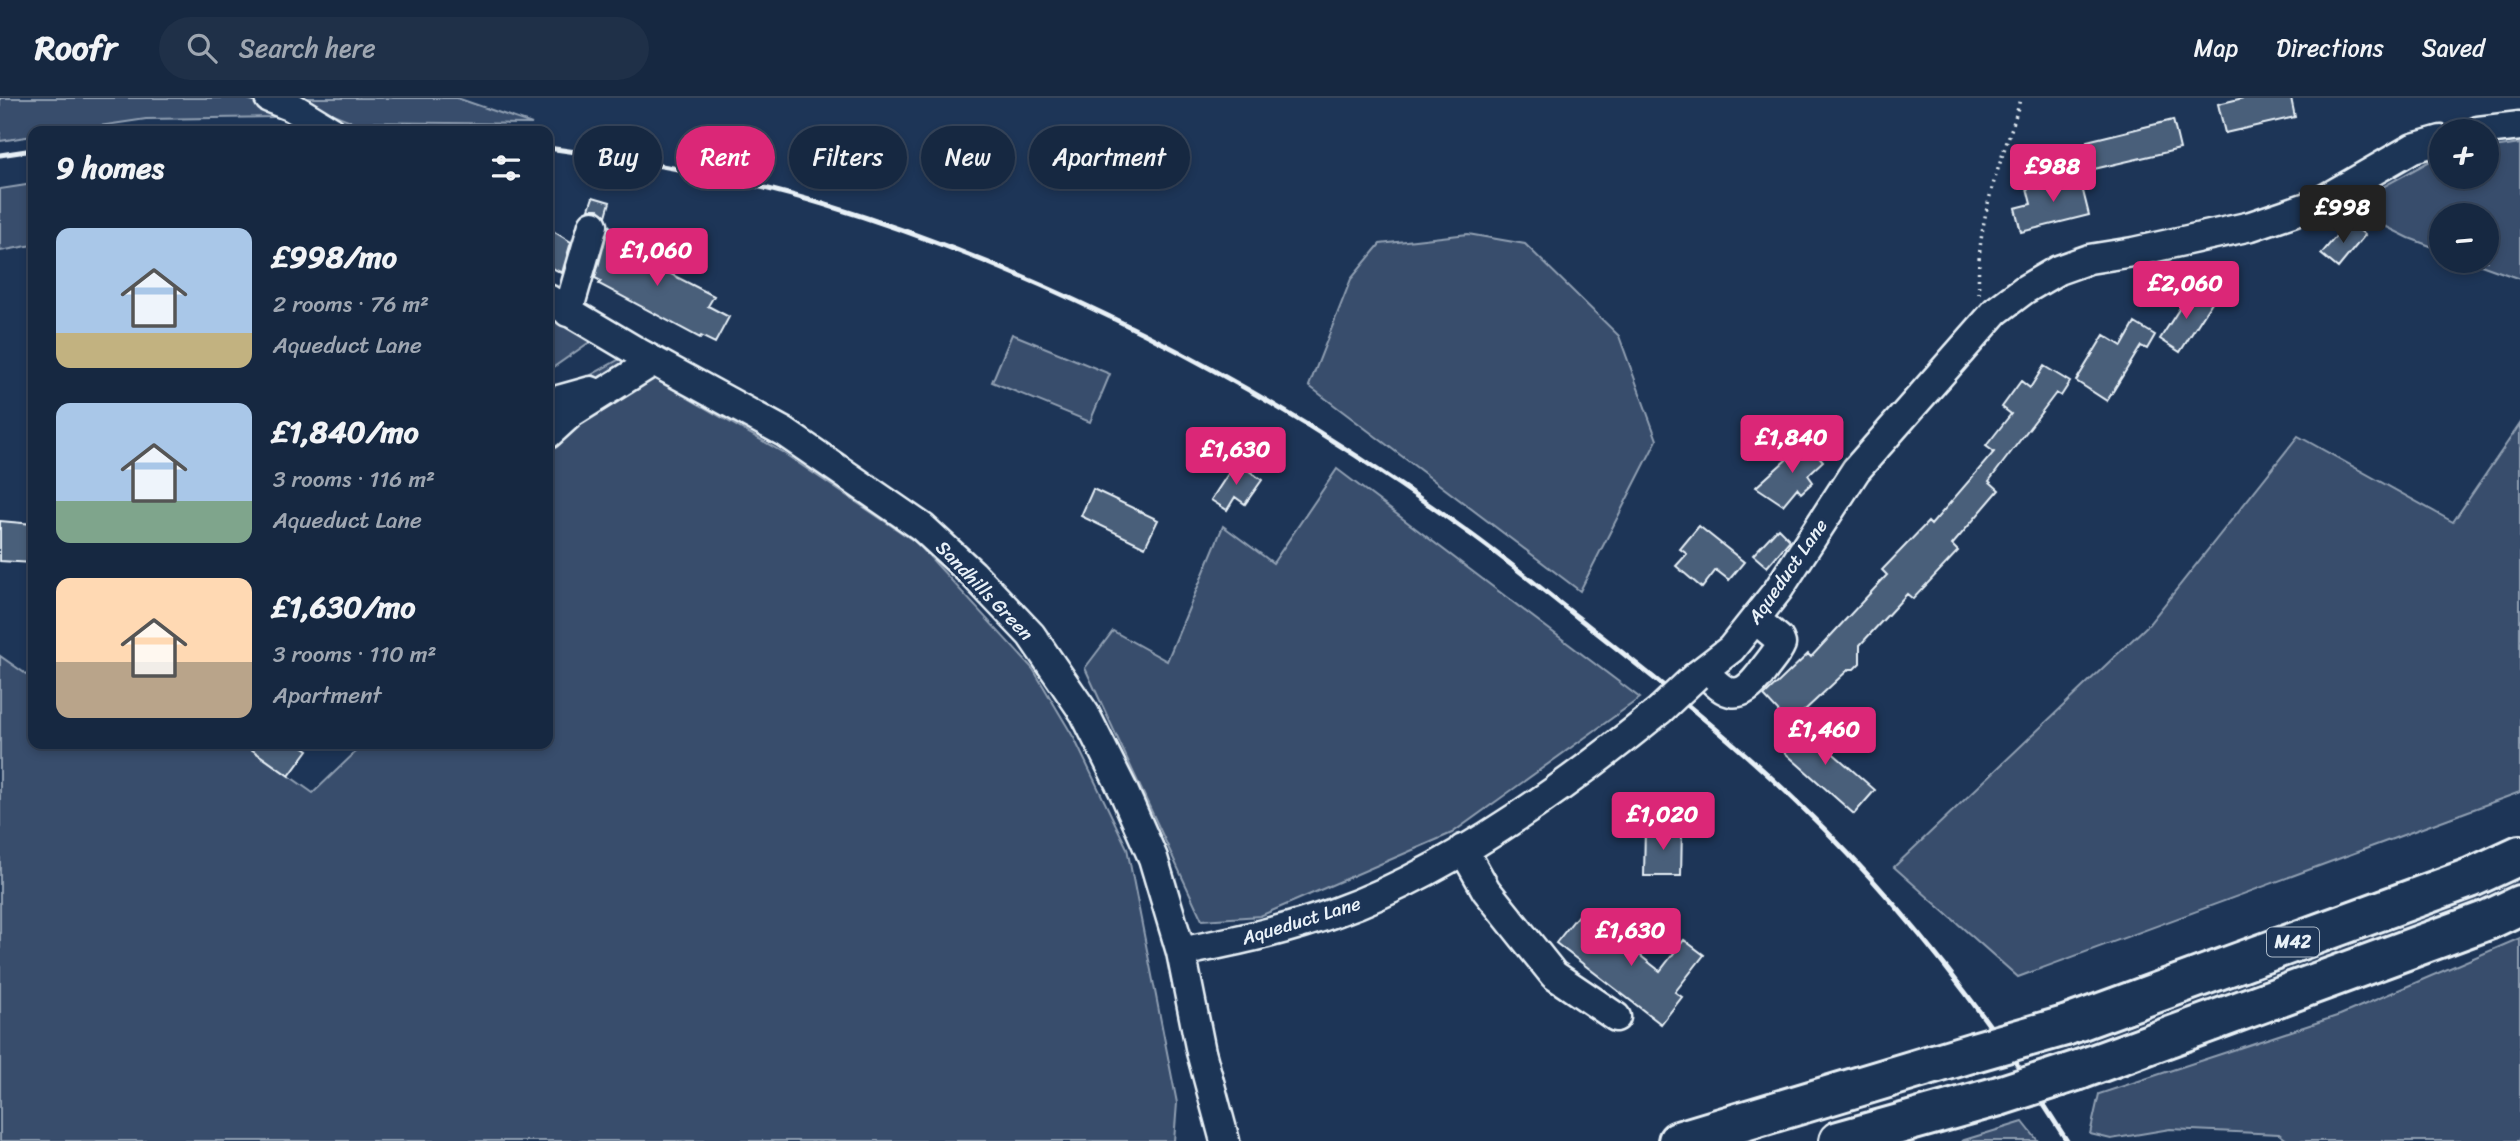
<!DOCTYPE html>
<meta charset="utf-8">
<style>
:root{--surface:#162841;--page:#1f3048;--text:#f1f3f6;--muted:#9ea6b1;--line:#35445a;--accent:#db2777}
body{margin:0;font-family:Sriracha,sans-serif;background:var(--page);color:var(--text);height:100vh;display:flex;flex-direction:column;font-size:26px;white-space:nowrap}
*{box-sizing:border-box;margin:0}
p{font-size:23px;color:var(--muted)}
.icon{flex:none;width:38px;height:38px;fill:none;stroke:currentColor;stroke-width:2;stroke-linecap:round;stroke-linejoin:round}
.map{position:relative;flex:1;overflow:hidden}
.drawer{position:absolute;left:28px;top:28px;width:525px;height:623px;display:flex;flex-direction:column;background:var(--surface);border-radius:14px;box-shadow:0 4px 10px #0003,0 0 0 2px var(--line)}
.drawer>*{flex:none}
.hud{position:absolute;left:574px;top:28px;width:665px;height:63px;display:flex;gap:14px}
.controls{position:absolute;left:2429px;top:21px;display:grid;gap:14px}
.controls a{display:grid;place-items:center;width:70px;height:70px;border-radius:50%;background:var(--surface);box-shadow:0 4px 10px #0003,0 0 0 2px var(--line);font-size:35px}
.price{position:absolute;translate:-50% -60px;padding:0 16px;border-radius:7px;background:var(--accent);color:#fff;font-size:23px;line-height:46px;filter:drop-shadow(0 2px 4px #0008)}
.price::after{content:'';position:absolute;left:50%;top:42px;width:21px;height:16px;margin-left:-10px;background:inherit;clip-path:polygon(0 0,100% 0,50% 100%)}
.price.selected{background:#222;color:#fff}
ul{padding:0;list-style:none}
li{display:flex;align-items:center;gap:21px;height:175px;padding:0 28px}
li span{display:grid;place-items:center;flex:none;width:196px;height:140px;border-radius:14px;color:#555}
li>.icon{margin-inline-start:auto}
span .icon{width:84px;height:84px;fill:#fffc;stroke-width:1}
li b{font-size:30px}
h2{display:flex;justify-content:space-between;align-items:center;height:84px;padding:0 28px;font-size:30px}
.pill{padding:0 24px;border-radius:32px;background:var(--surface);box-shadow:0 4px 10px #0003,0 0 0 2px var(--line);font-size:24px;line-height:63px}
.pill.selected{background:var(--accent);color:#fff}
header{display:flex;align-items:center;gap:42px;box-sizing:border-box;height:98px;padding:0 35px;background:var(--surface);border-bottom:2px solid var(--line)}
header strong{font-size:33px}
nav{display:flex;gap:38px;margin-inline-start:auto;font-size:24px}
.search{width:490px;height:63px;background:var(--page);display:flex;align-items:center;gap:18px;box-sizing:border-box;padding:0 24px;border-radius:38px;color:var(--muted);font-size:26px}
.map>svg:first-child{display:block}
.green{fill:#374d6c;stroke:#909fb2;stroke-width:2}
.building{fill:#495e7a;stroke:#e8f1f8;stroke-width:2}
.lines{fill:none;stroke-linecap:round;stroke-linejoin:round}
.minor-casing{stroke:#e8f1f8;stroke-width:33}
.highway-casing{stroke:#e8f1f8;stroke-width:44}
.path{stroke:#e8f1f8;stroke-width:3.5;stroke-dasharray:2 5;stroke-linecap:butt}
.minor{stroke:#1d3557;stroke-width:28}
.highway{stroke:#1d3557;stroke-width:38}
.rail{stroke:#e8f1f8;stroke-width:5}
.minor-bridge-casing{stroke:#e8f1f8;stroke-width:33;stroke-linecap:butt}
.highway-bridge-casing{stroke:#e8f1f8;stroke-width:44;stroke-linecap:butt}
.minor-bridge{stroke:#1d3557;stroke-width:28}
.highway-bridge{stroke:#1d3557;stroke-width:38}
.labels{text-anchor:middle;stroke-width:7;stroke-linejoin:round;paint-order:stroke}
.shield{fill:#1d3557;stroke:#abb9c8;stroke-width:2}
.shield-label{font-size:18px;font-weight:bold;fill:#e8f1f8}
.street-label{font-size:19px;fill:#e8f1f8;stroke:#1d3557}
</style>
<header>
<strong>Roofr</strong>
<div class="search"><svg class="icon" aria-label="search" viewBox="0 0 24 24"><circle cx="10" cy="10" r="6"/><path d="M15 15l6 6"/></svg>Search here</div>
<nav><a>Map</a><a>Directions</a><a>Saved</a></nav>
</header>
<div class="map">
<svg width="2520" height="1043" viewBox="0 0 2520 1043">
<rect width="100%" height="100%" fill="#1d3557"/>
<filter id="ink" filterUnits="userSpaceOnUse"><feTurbulence type="fractalNoise" baseFrequency=".0143" numOctaves="2"/><feDisplacementMap in="SourceGraphic" scale="14" xChannelSelector="R" yChannelSelector="G"/><feConvolveMatrix kernelMatrix="1 2 1 2 8 2 1 2 1" color-interpolation-filters="sRGB"/></filter>
<g filter="url(#ink)">
<path class="green" d="M0,0H245L274,11L273,19L146,21L66,33H33V38L0,43Z
M293,0H457L532,26L353,24Z
M2520,46V181L2470,163H2487V117H2441V152L2409,140L2346,109L2441,57V79H2487V51Z
M33,86V147L0,153V91Z
M1468,136L1525,146L1619,238L1657,342L1580,493L1309,288L1351,181L1380,146Z
M548,215L591,243L548,273Z
M1012,236L1110,276L1090,324L992,284Z
M620,261L782,354L917,445L1033,571L1074,640L1127,750L1177,1005L1174,1043H0V558L33,581V646H244L313,695L364,646H548V301Z
M2520,326V694L2018,879L1894,769L2149,526L2298,338L2453,424Z
M1337,371L1640,600L1452,735L1260,818L1202,822L1085,570L1113,533L1167,563L1223,428L1273,465Z
M2520,840V1043H2288L2279,1036L2170,1031L2111,1041L2090,1036L2099,996L2340,917Z
M2023,1024L2038,1043H1961Z"/>
<path class="building" d="M2243,0H2291L2295,19L2225,35L2218,6Z
M2173,22L2180,51L2094,71L2087,43Z
M2079,77L2089,117L2021,134L2015,110L2031,106L2027,90Z
M593,99L610,104L606,118L598,111H589Z
M2349,123L2365,137L2338,170L2321,156Z
M609,128L638,142L634,151L645,158V163L714,198L708,208L729,219L715,245L701,238L700,240L599,186L601,183L595,180Z
M548,130L571,144L562,175L548,168Z
M2192,191L2212,204L2180,254L2160,241Z
M2135,225L2155,237L2147,251L2141,248L2107,303L2076,283L2104,237L2122,248Z
M2044,268L2070,284L2061,298L2056,295L1989,383L1999,392L1952,447L1958,453L1913,501L1907,496L1860,547V565L1854,571H1849L1790,626L1764,598L1808,556L1811,559L1887,477L1882,472L1928,424L1931,427L1994,354L1986,348L2011,316L2002,309L2021,283L2030,290Z
M1806,344L1823,363L1808,377L1813,384L1801,395L1797,390L1783,407L1756,389Z
M1236,364L1262,382L1245,406L1235,399L1227,412L1211,402Z
M1093,391L1158,422L1145,449L1081,418Z
M0,423L33,426V465L0,463Z
M1699,428L1744,464L1729,482L1716,472L1702,490L1676,468L1687,456L1680,451Z
M1778,430L1790,442L1767,469L1753,457Z
M1796,623L1875,692L1854,716L1775,646Z
M244,646H299L308,652L289,678Z
M1645,730H1682L1681,778H1644Z
M1579,816L1616,845L1619,841L1660,873L1684,842L1704,857L1675,894L1682,899L1661,926L1556,845Z"/>
<g class="lines">
<g class="minor-casing">
<path id="minor" d="M269,0L292,9L331,33
M2478,33L2520,28
M548,201L639,255L784,334L922,429L973,476L1031,537L1085,616L1123,692L1153,760L1181,854L1201,954L1225,1043
M568,214L593,127
M548,305L591,293
M548,336L571,315L654,263
M1704,573C1727,599 1740,604 1762,574C1768,565 1777,556 1781,546L1779,541L1755,521
M1696,578L1731,551L1778,492L1856,372L1996,213L2024,192L2058,172L2089,161L2133,154L2251,128L2316,106L2413,50L2441,42
M1463,751L1486,792L1554,877L1616,919
M1181,854C1233,843 1285,833 1336,814C1450,773 1566,689 1660,612"/>
</g>
<g class="highway-casing">
<path id="highway" d="M2065,928L2470,780L2520,757
M2079,972L2488,822L2520,807
M1678,1043L1974,954
M1839,1043L1999,998"/>
</g>
<path class="path" d="M1979,196C1976,149 1986,106 2001,62C2007,41 2016,22 2020,0"/>
<use href="#minor" class="minor"/>
<use href="#highway" class="highway"/>
<path class="rail" d="M548,50C641,63 734,79 823,106C1056,177 1268,290 1465,432C1503,459 1539,489 1576,518C1652,578 1729,638 1799,706C1902,805 1991,921 2067,1043
M0,57L33,52"/>
<g class="minor-bridge-casing">
<path id="minor-bridge" d="M1660,612L1696,578"/>
</g>
<g class="highway-bridge-casing">
<path id="highway-bridge" d="M1974,954L2065,928
M1999,998L2079,972"/>
</g>
<use href="#minor-bridge" class="minor-bridge"/>
<use href="#highway-bridge" class="highway-bridge"/>
</g>
</g>
<g class="labels">
<rect class="shield" x="2267" y="829.5" width="52" height="29" rx="5"/>
<g class="shield-label">
<text x="2293" y="850">M42</text>
</g>
<g class="street-label">
<text transform="translate(1787 473) rotate(-55)" y="7">Aqueduct Lane</text>
<text transform="translate(985 492) rotate(46)" y="7">Sandhills Green</text>
<text transform="translate(1301 822) rotate(-17)" y="7">Aqueduct Lane</text>
</g>
</g>
</svg>
<div class="controls">
<a>+</a>
<a>−</a>
</div>
<b class="price" style="left:2053px;top:106px">£988</b>
<b class="price selected" style="left:2343px;top:147px">£998</b>
<b class="price" style="left:657px;top:190px">£1,060</b>
<b class="price" style="left:2186px;top:223px">£2,060</b>
<b class="price" style="left:1792px;top:377px">£1,840</b>
<b class="price" style="left:1236px;top:389px">£1,630</b>
<b class="price" style="left:1825px;top:669px">£1,460</b>
<b class="price" style="left:1663px;top:754px">£1,020</b>
<b class="price" style="left:1631px;top:870px">£1,630</b>
<div class="hud">
<a class="pill">Buy</a>
<a class="pill selected">Rent</a>
<a class="pill">Filters</a>
<a class="pill">New</a>
<a class="pill">Apartment</a>
</div>
<section class="drawer">
<h2>9 homes<svg class="icon" aria-label="filters" viewBox="0 0 24 24"><path d="M4 7h16M4 17h16"/><circle cx="9" cy="7" r="2"/><circle cx="15" cy="17" r="2"/></svg></h2>
<ul>
<li><span style="background:linear-gradient(#a9c7e8 75%,#c2b280 0)"><svg class="icon" aria-label="home" viewBox="0 0 24 24"><path d="M3 11l9-7 9 7M6 9v11h12V9"/></svg></span><div><b>£998/mo</b><p>2 rooms · 76 m²</p><p>Aqueduct Lane</p></div></li>
<li><span style="background:linear-gradient(#a9c7e8 70%,#7fa58c 0)"><svg class="icon" aria-label="home" viewBox="0 0 24 24"><path d="M3 11l9-7 9 7M6 9v11h12V9"/></svg></span><div><b>£1,840/mo</b><p>3 rooms · 116 m²</p><p>Aqueduct Lane</p></div></li>
<li><span style="background:linear-gradient(#ffd9b3 60%,#b9a48a 0)"><svg class="icon" aria-label="home" viewBox="0 0 24 24"><path d="M3 11l9-7 9 7M6 9v11h12V9"/></svg></span><div><b>£1,630/mo</b><p>3 rooms · 110 m²</p><p>Apartment</p></div></li>
</ul>
</section>
</div>
